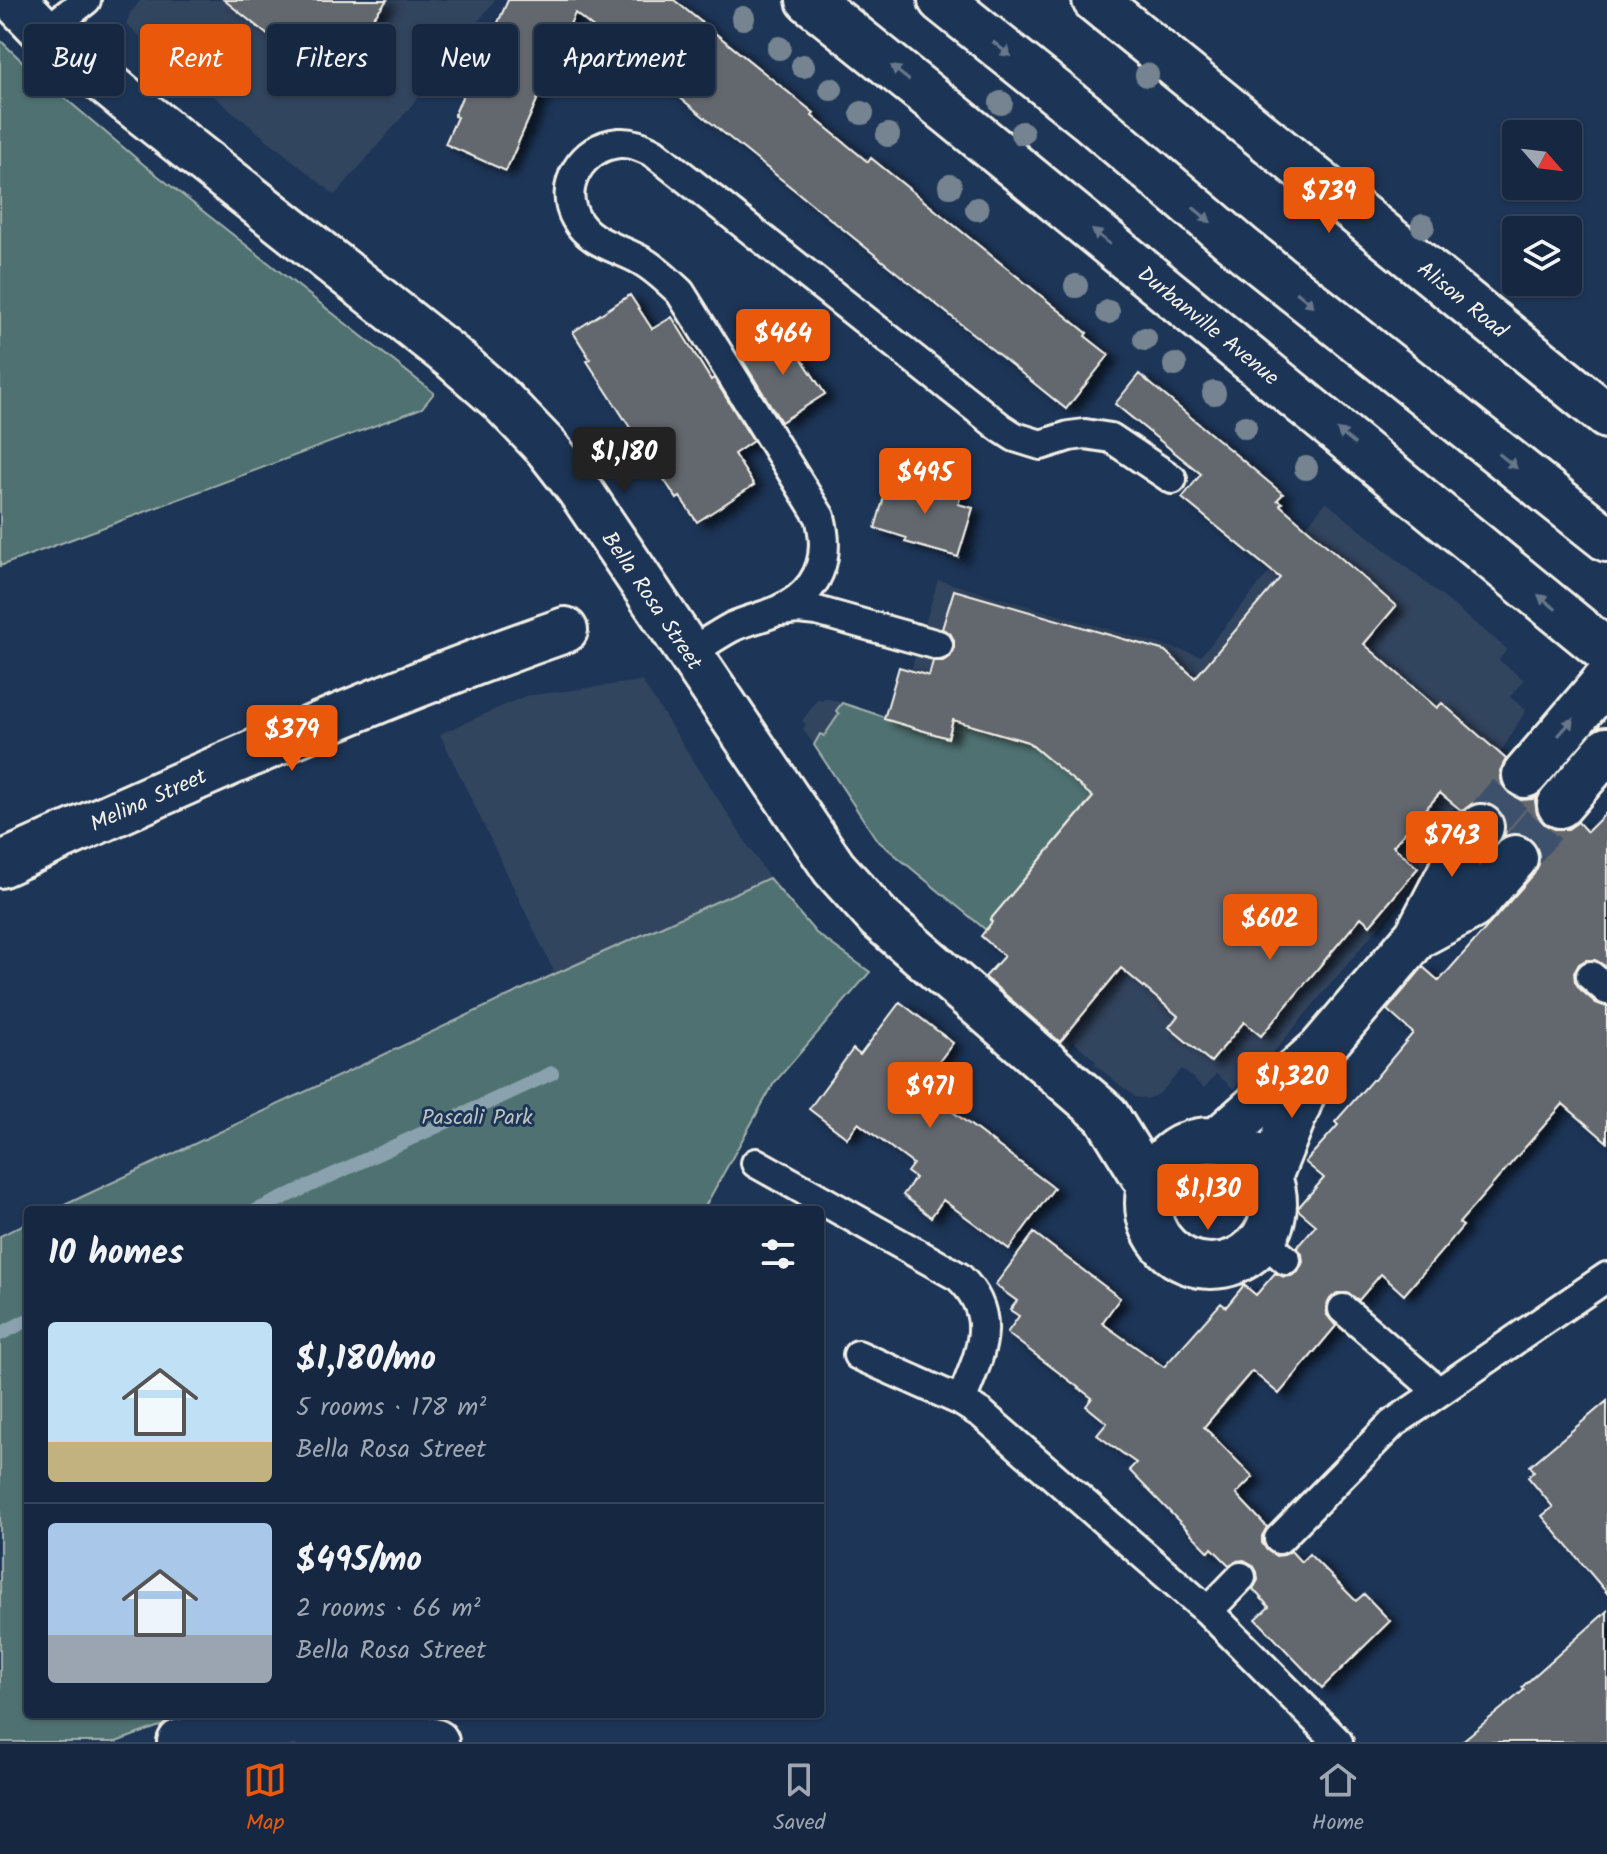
<!DOCTYPE html>
<meta charset="utf-8">
<style>
:root{--surface:#162841;--page:#1f3048;--text:#f1f3f6;--muted:#9ea6b1;--line:#35445a;--accent:#ea580c}
body{margin:0;font-family:Kalam,sans-serif;background:var(--page);color:var(--text);height:100vh;display:flex;flex-direction:column;font-size:30px;white-space:nowrap}
*{box-sizing:border-box;margin:0}
p{font-size:26px;color:var(--muted)}
.icon{flex:none;width:44px;height:44px;fill:none;stroke:currentColor;stroke-width:2;stroke-linecap:round;stroke-linejoin:round}
.map{position:relative;flex:1;overflow:hidden}
.panel{position:absolute;left:24px;top:1206px;width:800px;height:512px;display:flex;flex-direction:column;background:var(--surface);border-radius:8px;box-shadow:0 2px 6px #0004,0 0 0 2px var(--line)}
.panel>*{flex:none}
.banner{position:absolute;left:24px;top:24px;width:800px;height:72px;display:flex;gap:16px}
.needle{width:52px;rotate:118deg}
.tools{position:absolute;left:1502px;top:120px;display:grid;gap:16px}
.tools a{display:grid;place-items:center;width:80px;height:80px;border-radius:8px;background:var(--surface);box-shadow:0 2px 6px #0004,0 0 0 2px var(--line);font-size:40px}
.price{position:absolute;translate:-50% -68px;padding:0 18px;border-radius:8px;background:var(--accent);color:#fff;font-size:26px;line-height:52px;filter:drop-shadow(0 2px 4px #0008)}
.price::after{content:'';position:absolute;left:50%;top:48px;width:24px;height:18px;margin-left:-12px;background:inherit;clip-path:polygon(0 0,100% 0,50% 100%)}
.price.current{background:#222;color:#fff}
ul{padding:0;list-style:none}
li{display:flex;align-items:center;gap:24px;height:200px;padding:0 24px}
li+li{border-top:2px solid var(--line)}
li span{display:grid;place-items:center;flex:none;width:224px;height:160px;border-radius:8px;color:#555}
li>.icon{margin-inline-start:auto}
span .icon{width:96px;height:96px;fill:#fffc;stroke-width:1}
li b{font-size:34px}
h2{display:flex;justify-content:space-between;align-items:center;height:96px;padding:0 24px;font-size:34px}
.chip{padding:0 28px;border-radius:8px;background:var(--surface);box-shadow:0 2px 6px #0004,0 0 0 2px var(--line);font-size:28px;line-height:72px}
.chip.current{background:var(--accent);color:#fff}
.tab-bar{display:flex;justify-content:space-around;align-items:center;height:112px;border-top:2px solid var(--line);background:var(--surface);font-size:22px;color:var(--muted)}
.tab-bar a{display:grid;justify-items:center;gap:4px}
.tab-bar .current{color:var(--accent)}
.map>svg:first-child{display:block}
.built{fill:#32445e}
.green{fill:#507171;stroke:#a2b1ac;stroke-width:2}
.lines{fill:none;stroke-linecap:round;stroke-linejoin:round}
.stream{stroke:#89a2ad;stroke-width:14}
.building{fill:#64676e;stroke:#f4f1e8;stroke-width:2;filter:url(#shadow)}
.minor-tunnel{stroke:#3d516d;stroke-width:44;stroke-dasharray:44 22;stroke-linecap:butt}
.service-casing{stroke:#f4f1e8;stroke-width:34}
.minor-casing{stroke:#f4f1e8;stroke-width:50}
.primary-casing{stroke:#f4f1e8;stroke-width:50}
.service{stroke:#1d3557;stroke-width:28}
.minor{stroke:#1d3557;stroke-width:44}
.primary{stroke:#1d3557;stroke-width:44}
.tree{fill:#748490}
.oneway{fill:#68778a}
.labels{text-anchor:middle;stroke-width:6;stroke-linejoin:round;paint-order:stroke}
.street-label{font-size:22px;fill:#f4f1e8;stroke:#1d3557}
.park-label{font-size:22px;fill:#bbc4be;stroke:#1d3557}
</style>
<div class="map">
<svg width="1607" height="1742" viewBox="0 0 1607 1742">
<defs>
<filter id="shadow"><feDropShadow dx="9" dy="5" stdDeviation="4" flood-color="#0009"/></filter>
</defs>
<rect width="100%" height="100%" fill="#1d3557"/>
<filter id="ink" filterUnits="userSpaceOnUse"><feTurbulence type="fractalNoise" baseFrequency=".0125" numOctaves="2"/><feDisplacementMap in="SourceGraphic" scale="16" xChannelSelector="R" yChannelSelector="G"/><feConvolveMatrix kernelMatrix="1 2 1 2 8 2 1 2 1" color-interpolation-filters="sRGB"/></filter>
<g filter="url(#ink)">
<path class="built" d="M141,0H495L403,116L335,195L126,25L130,13Z
M1326,502L1507,649L1499,660L1524,680L1510,697L1526,710L1498,757L1437,828L1420,877L1247,1084L1241,1080L1234,1089L1216,1074L1204,1088L1182,1069L1159,1094L1147,1099L1135,1097L1094,1064L1096,1061L1073,1041L1066,1048L1026,1015L1023,1018L981,982L1004,956L981,936L985,930L877,840L803,729L806,724L802,721L818,699L822,701L825,698L885,715L911,670L938,580L1201,656Z
M642,681L769,878L555,974L440,734L525,696Z"/>
<path class="green" d="M0,40L27,66L143,164L434,393L422,408L0,566Z
M842,703L948,738L953,720L1028,742L1095,798L1090,800L990,920L992,922L986,930L877,840L814,745L820,734L824,736L839,714L836,711Z
M769,878L816,933L870,972L774,1083L703,1210H54L555,974Z
M28,1222V1714H211L157,1727L116,1742H0V1236Z"/>
<g class="lines">
<path class="stream" d="M257,1210L552,1073
M0,1334L28,1320"/>
</g>
<path class="building" d="M224,0H387L324,80Z
M508,0H674L814,113L812,116L868,162L871,158L1087,333L1085,336L1109,355L1066,409L575,13L506,171L445,144L457,117L454,116L474,69L477,70Z
M630,295L652,329L672,317L711,380L714,378L753,441L734,454L754,485L697,522L680,497L677,499L649,457L587,361L590,359L573,332Z
M784,332L825,394L781,422L742,359Z
M1139,374L1283,494L1277,500L1282,503L1280,505L1396,606L1364,644L1437,708L1442,703L1506,759L1500,771L1502,784L1508,793L1521,800L1533,799L1538,796L1535,801L1537,814L1544,824L1555,829H1568L1578,822L1587,832L1607,812V967L1595,960H1586L1579,964L1574,973L1575,982L1580,989L1596,1003L1607,1007V1142L1563,1104L1459,1223L1463,1226L1404,1295L1381,1274L1359,1300L1347,1293H1337L1330,1299L1326,1307L1327,1315L1336,1326L1279,1394L1252,1371L1204,1427L1253,1477L1236,1494L1267,1527L1262,1536V1543L1267,1550L1276,1556L1284,1555L1291,1551L1301,1562L1309,1554L1356,1601L1364,1594L1390,1621L1322,1688L1256,1619L1269,1607L1253,1589L1258,1580L1257,1572L1253,1565L1244,1560L1236,1561L1229,1565L1212,1548L1209,1552L1129,1470L1136,1463L1097,1435L1107,1423L1086,1406L1092,1398L1007,1333L1019,1316L1010,1310L1017,1301L995,1285L1034,1233L1120,1298L1102,1323L1164,1367L1221,1303L1226,1307L1244,1285L1256,1295L1275,1273L1284,1277L1291,1276L1298,1272L1303,1262L1302,1254L1297,1247L1316,1225L1297,1209L1324,1178L1305,1162L1338,1125L1335,1122L1372,1080H1374L1413,1033L1387,1010L1423,967L1439,981L1534,874L1539,864V851L1532,840L1521,834H1508L1503,837L1506,831L1505,819L1497,808L1485,802L1473,803L1462,811L1440,793L1393,846L1418,868L1370,925L1361,917L1261,1036L1244,1022L1211,1062L1169,1027L1178,1016L1121,968L1060,1042L985,977L1004,956L981,936L992,922L990,920L1093,797L1028,742L953,720L948,738L884,719L899,667L929,676L933,661H943L950,657L954,650V640L950,633L942,629L954,590L1165,651L1195,678L1280,578L1182,498L1201,474L1115,404Z
M907,478L962,494L958,504L973,508L958,557L905,542L907,538L875,528L888,483L904,487Z
M900,1002L953,1043L920,1087L1054,1188L1009,1249L943,1200L931,1217L903,1195L915,1178L907,1172L913,1164L858,1123L847,1138L809,1109L853,1049L860,1055Z
M1607,1401V1593L1542,1516L1553,1507L1528,1477L1534,1471L1530,1466Z
M1607,1611V1742H1461L1524,1690L1522,1687Z"/>
<g class="lines">
<path class="minor-tunnel" d="M1481,827L1525,775
M1515,858L1560,805"/>
<g class="service-casing">
<path id="service" d="M45,32L86,0
M780,611L798,609L817,611L938,645
M689,653C703,645 717,635 732,627C747,620 764,617 779,610C819,592 831,558 820,517L680,292C668,281 656,269 642,261C618,247 590,244 576,219C557,186 583,146 619,143C632,142 643,147 654,153L1001,428L1015,437L1041,445L1069,436L1085,434L1111,438L1172,479
M1591,976L1607,990
M756,1163L959,1277C1001,1317 979,1355 961,1401
M1263,1240L1286,1260
M1343,1309L1439,1392L1607,1277
M858,1355L961,1401L982,1414L1208,1611L1338,1742
M1279,1539L1392,1424L1439,1392
M1208,1611L1241,1577"/>
</g>
<g class="minor-casing">
<path id="minor" d="M14,0L45,32L128,101L452,357L501,400L547,448L579,489L834,868L879,918L1106,1115L1150,1186
M1095,0L1607,416
M1525,775L1607,679
M1560,805L1607,750
M0,865C186,782 372,697 565,630
M1417,936L1473,906L1515,858
M1148 1203a63 63 0 1 1 126 0a63 63 0 1 1-126 0Z
M1218,1140L1321,1049L1417,936L1463,848L1481,827
M1269,1177L1317,1058
M180,1742C263,1721 353,1716 436,1742"/>
</g>
<g class="primary-casing">
<path id="primary" d="M809,0L951,114L1607,652
M941,0L1088,118L1244,250L1607,539"/>
</g>
<use href="#service" class="service"/>
<use href="#minor" class="minor"/>
<use href="#primary" class="primary"/>
</g>
<g class="tree">
<circle cx="743" cy="18" r="12"/>
<circle cx="779" cy="48" r="12"/>
<circle cx="803" cy="66" r="12"/>
<circle cx="1147" cy="75" r="12"/>
<circle cx="831" cy="89" r="12"/>
<circle cx="1001" cy="103" r="12"/>
<circle cx="862" cy="113" r="12"/>
<circle cx="1022" cy="133" r="12"/>
<circle cx="888" cy="135" r="12"/>
<circle cx="950" cy="186" r="12"/>
<circle cx="977" cy="209" r="12"/>
<circle cx="1423" cy="226" r="12"/>
<circle cx="1076" cy="286" r="12"/>
<circle cx="1108" cy="312" r="12"/>
<circle cx="1145" cy="339" r="12"/>
<circle cx="1175" cy="365" r="12"/>
<circle cx="1214" cy="393" r="12"/>
<circle cx="1245" cy="427" r="12"/>
<circle cx="1306" cy="468" r="12"/>
</g>
<defs><path id="oneway-solid" d="M-6-.8H1V-3.2L6.5 0L1 3.2V.8H-6Z" transform="scale(2)"/></defs>
<g class="oneway">
<use href="#oneway-solid" transform="translate(1002 49) rotate(39)"/>
<use href="#oneway-solid" transform="translate(900 73) rotate(-141)"/>
<use href="#oneway-solid" transform="translate(1202 215) rotate(40)"/>
<use href="#oneway-solid" transform="translate(1101 237) rotate(-141)"/>
<use href="#oneway-solid" transform="translate(1305 299) rotate(39)"/>
<use href="#oneway-solid" transform="translate(1346 437) rotate(-141)"/>
<use href="#oneway-solid" transform="translate(1508 461) rotate(39)"/>
<use href="#oneway-solid" transform="translate(1547 602) rotate(-141)"/>
<use href="#oneway-solid" transform="translate(1566 727) rotate(-49)"/>
</g>
</g>
<g class="labels">
<g class="street-label">
<text transform="translate(1463 299) rotate(39)" y="8">Alison Road</text>
<text transform="translate(1209 325) rotate(39)" y="8">Durbanville Avenue</text>
<text transform="translate(653 600) rotate(56)" y="8">Bella Rosa Street</text>
<text transform="translate(148 799) rotate(-24)" y="8">Melina Street</text>
</g>
<g class="park-label">
<text x="477" y="1124">Pascali Park</text>
</g>
</g>
</svg>
<div class="tools">
<a><svg class="needle" viewBox="-14 -14 28 28"><path d="M0-13l5 13h-10z" fill="#e53935"/><path d="M0 13l5-13h-10z" fill="#9ea6b1"/></svg></a>
<a><svg class="icon" aria-label="layers" viewBox="0 0 24 24"><path d="M12 4l9 5-9 5-9-5zM3 14l9 5 9-5"/></svg></a>
</div>
<b class="price" style="left:1329px;top:235px">$739</b>
<b class="price" style="left:783px;top:377px">$464</b>
<b class="price current" style="left:624px;top:495px">$1,180</b>
<b class="price" style="left:925px;top:516px">$495</b>
<b class="price" style="left:292px;top:773px">$379</b>
<b class="price" style="left:1452px;top:879px">$743</b>
<b class="price" style="left:1270px;top:962px">$602</b>
<b class="price" style="left:1292px;top:1120px">$1,320</b>
<b class="price" style="left:930px;top:1130px">$971</b>
<b class="price" style="left:1208px;top:1232px">$1,130</b>
<div class="banner">
<a class="chip">Buy</a>
<a class="chip current">Rent</a>
<a class="chip">Filters</a>
<a class="chip">New</a>
<a class="chip">Apartment</a>
</div>
<section class="panel">
<h2>10 homes<svg class="icon" aria-label="filters" viewBox="0 0 24 24"><path d="M4 7h16M4 17h16"/><circle cx="9" cy="7" r="2"/><circle cx="15" cy="17" r="2"/></svg></h2>
<ul>
<li><span style="background:linear-gradient(#bfe0f5 75%,#c2b280 0)"><svg class="icon" aria-label="home" viewBox="0 0 24 24"><path d="M3 11l9-7 9 7M6 9v11h12V9"/></svg></span><div><b>$1,180/mo</b><p>5 rooms · 178 m²</p><p>Bella Rosa Street</p></div></li>
<li><span style="background:linear-gradient(#a9c7e8 70%,#9aa5b1 0)"><svg class="icon" aria-label="home" viewBox="0 0 24 24"><path d="M3 11l9-7 9 7M6 9v11h12V9"/></svg></span><div><b>$495/mo</b><p>2 rooms · 66 m²</p><p>Bella Rosa Street</p></div></li>
</ul>
</section>
</div>
<nav class="tab-bar">
<a class="current"><svg class="icon" aria-label="map" viewBox="0 0 24 24"><path d="M3 6l6-2 6 2 6-2v14l-6 2-6-2-6 2zM9 4v14M15 6v14"/></svg>Map</a>
<a><svg class="icon" aria-label="saved" viewBox="0 0 24 24"><path d="M7 4h10v16l-5-4-5 4z"/></svg>Saved</a>
<a><svg class="icon" aria-label="home" viewBox="0 0 24 24"><path d="M3 11l9-7 9 7M6 9v11h12V9"/></svg>Home</a>
</nav>
